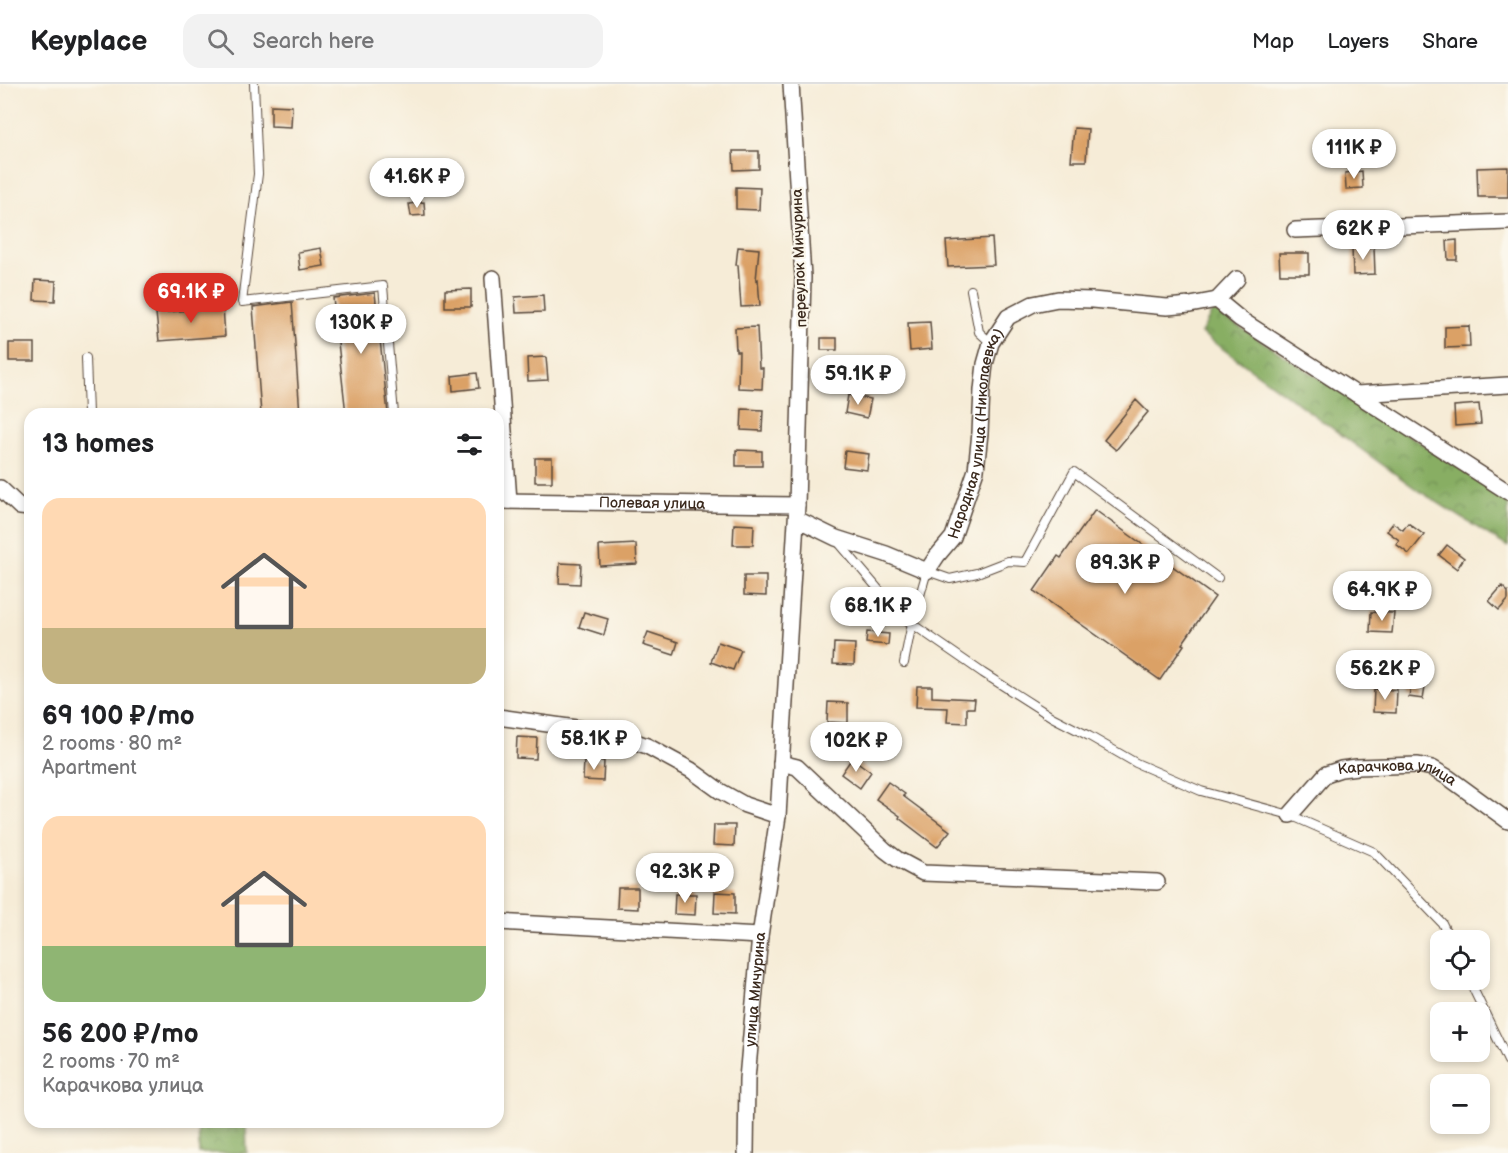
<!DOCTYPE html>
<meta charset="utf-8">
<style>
:root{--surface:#fff;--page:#f2f2f2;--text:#202124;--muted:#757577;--line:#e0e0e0;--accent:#d93025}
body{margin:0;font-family:"Balsamiq Sans",sans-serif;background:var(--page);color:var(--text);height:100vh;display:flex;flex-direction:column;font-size:22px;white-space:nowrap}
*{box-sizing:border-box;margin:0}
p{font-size:20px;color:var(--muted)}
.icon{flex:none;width:33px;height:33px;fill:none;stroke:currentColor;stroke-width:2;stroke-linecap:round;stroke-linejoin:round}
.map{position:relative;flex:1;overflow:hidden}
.sheet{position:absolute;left:24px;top:324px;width:480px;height:720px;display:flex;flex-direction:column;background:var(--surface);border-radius:18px;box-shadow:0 3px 9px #0003}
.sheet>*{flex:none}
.tools{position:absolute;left:1430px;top:846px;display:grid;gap:12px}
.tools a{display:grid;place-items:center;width:60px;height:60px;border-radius:12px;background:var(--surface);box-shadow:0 3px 9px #0003;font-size:30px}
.price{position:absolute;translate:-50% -51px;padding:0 14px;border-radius:21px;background:#fff;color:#222;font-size:20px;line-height:39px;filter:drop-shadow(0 2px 3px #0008)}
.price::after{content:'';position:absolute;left:50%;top:36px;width:18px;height:14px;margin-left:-9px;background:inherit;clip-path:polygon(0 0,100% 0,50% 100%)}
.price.selected{background:var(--accent);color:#fff}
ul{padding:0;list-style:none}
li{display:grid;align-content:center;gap:12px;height:318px;padding:0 18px}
li span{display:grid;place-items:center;height:186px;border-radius:18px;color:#555}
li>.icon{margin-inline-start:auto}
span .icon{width:108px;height:108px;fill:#fffc;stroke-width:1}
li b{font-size:26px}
h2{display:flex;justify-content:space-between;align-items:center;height:72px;padding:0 18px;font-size:26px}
header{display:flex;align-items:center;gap:36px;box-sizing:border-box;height:84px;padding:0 30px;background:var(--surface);border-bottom:2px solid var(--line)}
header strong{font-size:28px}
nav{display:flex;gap:33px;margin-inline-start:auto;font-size:21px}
.search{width:420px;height:54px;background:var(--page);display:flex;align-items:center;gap:15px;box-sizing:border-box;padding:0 21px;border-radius:18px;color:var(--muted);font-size:22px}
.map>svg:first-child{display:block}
.forest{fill:url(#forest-crowns);stroke:#626c41;stroke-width:1.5}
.building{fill:#dba166}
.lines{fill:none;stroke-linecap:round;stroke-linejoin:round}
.service-casing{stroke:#57473a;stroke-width:10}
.minor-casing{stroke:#57473a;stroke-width:18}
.service{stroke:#fff;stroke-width:8}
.minor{stroke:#fff;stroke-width:15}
.labels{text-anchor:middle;stroke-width:4.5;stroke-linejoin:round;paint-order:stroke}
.street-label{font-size:15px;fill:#3b2a1e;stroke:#fbf7ec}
</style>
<header>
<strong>Keyplace</strong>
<div class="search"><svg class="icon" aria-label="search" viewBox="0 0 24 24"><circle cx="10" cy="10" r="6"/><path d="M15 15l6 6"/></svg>Search here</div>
<nav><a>Map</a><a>Layers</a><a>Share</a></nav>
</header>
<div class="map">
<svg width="1508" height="1069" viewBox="0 0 1508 1069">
<defs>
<pattern id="forest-crowns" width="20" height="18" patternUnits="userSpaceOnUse" patternTransform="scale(1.5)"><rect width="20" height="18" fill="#88ae64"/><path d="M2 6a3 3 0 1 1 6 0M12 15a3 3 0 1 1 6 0" fill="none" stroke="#708e52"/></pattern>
</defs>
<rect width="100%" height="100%" fill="#fbf7ec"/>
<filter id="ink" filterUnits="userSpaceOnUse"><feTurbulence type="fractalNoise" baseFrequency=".0167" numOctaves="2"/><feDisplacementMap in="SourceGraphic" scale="12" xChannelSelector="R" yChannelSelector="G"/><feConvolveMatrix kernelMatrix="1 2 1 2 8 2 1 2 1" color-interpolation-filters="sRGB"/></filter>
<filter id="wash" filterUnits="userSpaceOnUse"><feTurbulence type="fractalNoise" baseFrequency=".008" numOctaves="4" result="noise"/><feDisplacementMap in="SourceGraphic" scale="24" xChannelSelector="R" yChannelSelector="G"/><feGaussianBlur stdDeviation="1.35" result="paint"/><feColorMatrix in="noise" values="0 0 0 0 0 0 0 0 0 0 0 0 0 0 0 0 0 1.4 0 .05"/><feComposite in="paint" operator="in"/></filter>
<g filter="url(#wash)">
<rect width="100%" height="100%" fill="#f6ecd7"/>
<path class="forest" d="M1213,226L1508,415V463L1416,405L1201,249Z
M198,1038H246L247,1069H199Z"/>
<g id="blocks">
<path class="building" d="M271,21L292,22L291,43L271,42Z
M1074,44L1088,45L1086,77H1071Z
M733,67H759V85L734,86Z
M1508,83V113H1478L1477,84Z
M1362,87L1363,104L1346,105L1345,89Z
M736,103L760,104L759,126L736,125Z
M424,118L425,131L411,132L409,120Z
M992,154L994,181L948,183L946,157Z
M1457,156V176H1448L1447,157Z
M738,163L759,165L756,196L758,195L760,222L741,223L738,181H736Z
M1352,163H1374L1375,190L1353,191Z
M321,164L324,182L300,186L298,168Z
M1279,169H1309V190H1280Z
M35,196L56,197L55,217L34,216Z
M471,205V223H445V206Z
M375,209L388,330H346L333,214Z
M543,211L544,228L516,229L515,213Z
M292,218L300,330H261L253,223Z
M223,223L225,252L159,257L156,229Z
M930,238L932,265L910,267L908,239Z
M1469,242L1470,263L1445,264V243Z
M757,243L759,284H763L762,305L738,304L739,267H736L735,244Z
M821,254H837V266H821Z
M9,259H35V277H9Z
M546,273L548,296L528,297L527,274Z
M477,289L479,304L453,307L452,292Z
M848,311L871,315L867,334L845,329Z
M1136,316L1148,328L1116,366L1104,356Z
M1479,320L1481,340L1455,342L1454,322Z
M742,325L763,326L762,347L741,346Z
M736,366L762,367V382H736Z
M845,367L869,370L867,386L843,383Z
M535,374H552V398H535Z
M1095,426L1215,513L1182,560L1184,561L1160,596L1034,507L1058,472L1061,474Z
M1393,439L1403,446L1408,439L1424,451L1409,470L1396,460L1399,456L1387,447Z
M734,440L754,441L753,461H733Z
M636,460L637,480L600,482L599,462Z
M1447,461L1464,474L1457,485L1439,471Z
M560,479L581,480L580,500L559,499Z
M744,492H766V512L744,511Z
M1502,502L1508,508V516L1499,526L1489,517Z
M584,528L608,535L604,551L579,543Z
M1371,528L1394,529L1392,549L1370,548Z
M648,548L678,558L674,571L643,561Z
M867,548L889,550L888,561L866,559Z
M718,558L741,566L733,586L711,578Z
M834,559L855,560L854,581L833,580Z
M1411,600L1425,602L1423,615L1409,613Z
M917,602H932V613L975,615L974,624H967V639L947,638L948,624L916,623Z
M1374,605L1397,606L1396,629L1373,628Z
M828,618L848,619V639L827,638Z
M517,653L537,654L536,675L516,674Z
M852,674L871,688L860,704L841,690Z
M584,676L604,677L603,697L583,696Z
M888,698L905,710L903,712L950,747L937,763L899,734L900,732L876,715Z
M714,741H735L734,762L713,761Z
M618,804H638V825L617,824Z
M715,808L735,809V830L714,829Z
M675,810H696L695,831L674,830Z"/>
</g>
</g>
<g filter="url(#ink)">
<use href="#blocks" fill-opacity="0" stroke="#57473a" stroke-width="1.5"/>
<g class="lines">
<g class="service-casing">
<path id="service" d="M254,0L258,90L242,218L383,202L394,330
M971,206L979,248L991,259
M86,274L88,330
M839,459L902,533L983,589L1052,633L1089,652L1136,679L1201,707L1290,731L1374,768L1442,839L1450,856
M904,579L912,539L927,487L950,495L977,489L1008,477L1025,478L1074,388L1218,494
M1469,896L1508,977"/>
</g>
<g class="minor-casing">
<g id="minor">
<path d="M1295,146L1508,138"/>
<path d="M493,194L509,417"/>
<path d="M1217,216L1237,195"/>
<path d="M1356,310L1508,301"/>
<path d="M0,404L20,423L30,424"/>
<path id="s1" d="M498,417L797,421"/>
<path id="s2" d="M797,435L836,454L886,470L927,487L937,472L953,453L976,386L980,349L982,306L985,280L991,259L1008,233L1033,220L1058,215L1092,216L1167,223L1190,221L1217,216L1240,235L1508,408"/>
<path d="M498,633L611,649L647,662L691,686L720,707L745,721L778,732"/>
<path d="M781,679L797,683L885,766L897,775L923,789L1157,798"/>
<path id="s3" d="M1290,731L1326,690L1341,685L1357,683L1418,681L1432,684L1449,694L1508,737"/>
<path d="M498,838L760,852"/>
<path id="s4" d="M746,1069L747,995L760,852L778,732L797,421L803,193L791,0"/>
</g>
</g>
<use href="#service" class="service"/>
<use href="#minor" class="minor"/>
</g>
</g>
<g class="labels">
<g class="street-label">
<text transform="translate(799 174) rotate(-92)" y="5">переулок Мичурина</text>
<text dy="5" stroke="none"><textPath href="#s2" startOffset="290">Народная улица (Николаевка)</textPath></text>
<text dy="5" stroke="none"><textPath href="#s1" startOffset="154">Полевая улица</textPath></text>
<text dy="5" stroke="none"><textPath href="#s3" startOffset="128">Карачкова улица</textPath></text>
<text dy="5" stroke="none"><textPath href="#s4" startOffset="164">улица Мичурина</textPath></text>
</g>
</g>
</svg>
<div class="tools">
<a><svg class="icon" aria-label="locate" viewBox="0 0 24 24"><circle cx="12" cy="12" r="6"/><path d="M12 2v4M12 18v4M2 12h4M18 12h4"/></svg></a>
<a>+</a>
<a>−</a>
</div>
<b class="price" style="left:1354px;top:96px">111K ₽</b>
<b class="price" style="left:417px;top:125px">41.6K ₽</b>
<b class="price" style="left:1363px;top:177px">62K ₽</b>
<b class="price selected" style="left:191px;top:240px">69.1K ₽</b>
<b class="price" style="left:361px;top:271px">130K ₽</b>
<b class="price" style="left:858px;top:322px">59.1K ₽</b>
<b class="price" style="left:1125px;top:511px">89.3K ₽</b>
<b class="price" style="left:1382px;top:538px">64.9K ₽</b>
<b class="price" style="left:878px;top:554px">68.1K ₽</b>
<b class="price" style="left:1385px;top:617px">56.2K ₽</b>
<b class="price" style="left:594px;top:687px">58.1K ₽</b>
<b class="price" style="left:856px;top:689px">102K ₽</b>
<b class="price" style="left:685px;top:820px">92.3K ₽</b>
<section class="sheet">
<h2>13 homes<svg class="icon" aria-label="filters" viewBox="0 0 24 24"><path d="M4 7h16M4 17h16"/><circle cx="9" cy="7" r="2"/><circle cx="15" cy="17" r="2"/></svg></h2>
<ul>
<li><span style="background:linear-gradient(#ffd9b3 70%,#c2b280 0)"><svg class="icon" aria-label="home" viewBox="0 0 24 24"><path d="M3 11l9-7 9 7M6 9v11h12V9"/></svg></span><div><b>69 100 ₽/mo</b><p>2 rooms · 80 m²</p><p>Apartment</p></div></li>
<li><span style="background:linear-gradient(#ffd9b3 70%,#8fb573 0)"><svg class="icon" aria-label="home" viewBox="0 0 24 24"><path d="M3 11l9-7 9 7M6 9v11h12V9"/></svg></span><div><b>56 200 ₽/mo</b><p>2 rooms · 70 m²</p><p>Карачкова улица</p></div></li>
</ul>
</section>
</div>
